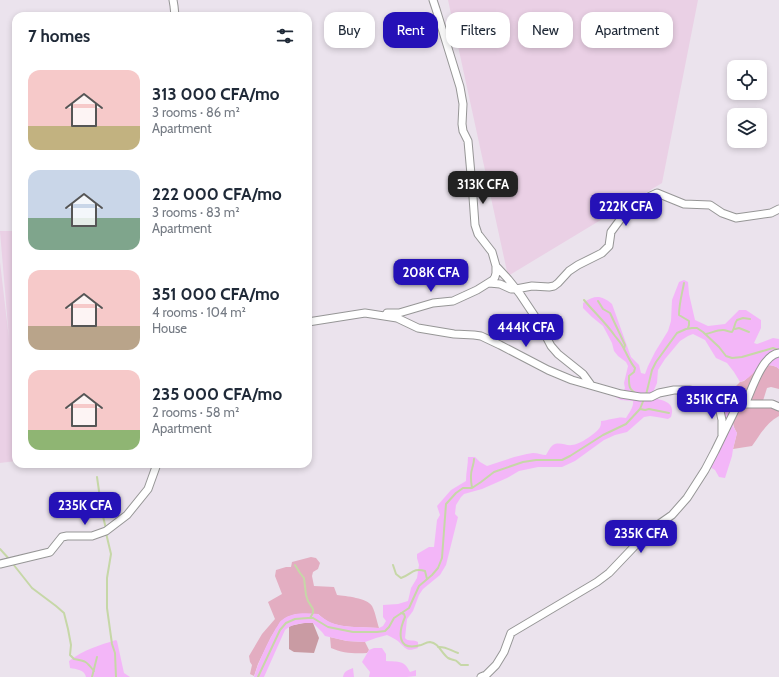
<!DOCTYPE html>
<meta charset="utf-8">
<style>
:root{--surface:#fff;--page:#f2f2f3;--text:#1f2937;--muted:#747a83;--accent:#2511b7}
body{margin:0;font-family:Cabin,sans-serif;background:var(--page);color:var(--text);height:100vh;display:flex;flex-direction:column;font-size:15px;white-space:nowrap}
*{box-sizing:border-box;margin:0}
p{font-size:13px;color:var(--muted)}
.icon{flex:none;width:22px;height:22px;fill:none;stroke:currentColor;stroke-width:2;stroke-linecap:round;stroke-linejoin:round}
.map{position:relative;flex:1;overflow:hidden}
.details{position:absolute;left:12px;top:12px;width:300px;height:456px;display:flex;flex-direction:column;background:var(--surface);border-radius:12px;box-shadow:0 2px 6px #0003}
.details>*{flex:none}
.banner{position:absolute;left:324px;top:12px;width:380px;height:36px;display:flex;gap:8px}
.buttons{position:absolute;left:727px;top:60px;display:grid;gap:8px}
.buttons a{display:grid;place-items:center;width:40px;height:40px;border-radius:8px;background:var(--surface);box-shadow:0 2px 6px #0003;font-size:20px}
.price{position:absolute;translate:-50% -34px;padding:0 9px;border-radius:8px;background:var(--accent);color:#fff;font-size:13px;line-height:26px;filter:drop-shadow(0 1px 2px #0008)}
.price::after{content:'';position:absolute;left:50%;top:24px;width:12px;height:9px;margin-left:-6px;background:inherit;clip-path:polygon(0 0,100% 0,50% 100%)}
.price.selected{background:#222;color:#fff}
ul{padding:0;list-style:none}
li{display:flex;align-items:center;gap:12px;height:100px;padding:0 16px}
li span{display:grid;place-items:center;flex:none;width:112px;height:80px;border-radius:12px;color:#555}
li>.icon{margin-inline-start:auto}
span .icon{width:48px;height:48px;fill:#fffc;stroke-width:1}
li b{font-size:17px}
h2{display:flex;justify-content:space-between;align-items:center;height:48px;padding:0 16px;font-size:17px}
.pill{padding:0 14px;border-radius:12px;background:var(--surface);box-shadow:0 2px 6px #0003;font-size:14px;line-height:36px}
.pill.selected{background:var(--accent);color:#fff}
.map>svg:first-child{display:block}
.farmland{fill:#ead0e5}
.grass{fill:#e3adc1}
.forest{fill:#c99ba3}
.sand{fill:#f3b6f8}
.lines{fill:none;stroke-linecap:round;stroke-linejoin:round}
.stream{stroke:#c6d7a7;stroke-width:2}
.street-casing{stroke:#969696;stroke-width:9}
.street{stroke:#fff;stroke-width:7}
</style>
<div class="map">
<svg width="779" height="677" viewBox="0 0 779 677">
<rect width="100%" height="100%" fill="#ebe3ed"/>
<path class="farmland" d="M448,0H698L662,183L508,276Z
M0,231H16V403L13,383L16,423V461L0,463V262L9,339Z"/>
<path class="grass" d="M770,365L777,367L779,369V389L771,387L767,388L762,404L779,406V416C766,423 760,435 752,446L733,449L737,433C730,422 734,417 735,404C735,400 733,395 731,391L740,382L744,381L760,366Z
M311,557L316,558L320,563L318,569L313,572L312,576L314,586L334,587L337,595C346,596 367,598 372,606C375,611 377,622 379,628C365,627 343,628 331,623C326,621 322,617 318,614H296L287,617L281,621L271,637L258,664L254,676L250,674L252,665L250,662L249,656L262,634L275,619L268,602L282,594L275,576L276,570L286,567H291L292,562Z
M330,637L347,641L365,642L369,650L367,653C355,654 342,653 331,648Z"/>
<path class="forest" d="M304,623H313L319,638L314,653L294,652L289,649V626Z"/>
<path class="sand" d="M684,280L688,282L689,294L695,320L708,326L725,324L739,310H746L761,320V328L754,343L757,344L773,338L779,339V369C774,364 766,365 760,366C754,372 748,380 740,382L734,372L727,363L716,358L705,340L693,334L688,336L680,341L665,359L658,370L657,383L651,397C663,401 676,401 671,417L668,419L657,417L650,416L644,417L627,432L615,435L604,440L575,461L562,467H538L519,471L507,478L482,489L464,494L461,497L456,505L455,514L458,517L446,565L440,575L423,589L419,595L413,611L407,619L405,638C408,642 414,639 418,642V648C407,652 406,649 399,642C396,639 391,637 387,635L376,638L365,642L347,641L325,636L322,632L313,623C303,623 293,623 285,630L264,677H254C259,660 267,644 276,628C278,626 279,622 281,621C291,612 306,613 318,614C335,630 356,626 379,628L383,626L386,621L383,617V605L398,604L408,601L411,588L417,578L419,565L417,558V554L429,547H434L437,520L440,515L437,506L451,490L466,481C466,472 468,465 468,457H475L480,462L487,466C502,461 518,455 533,453C538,453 542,455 546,455C548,452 550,447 553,445C559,441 566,446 572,445C579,445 597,433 600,427C601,425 601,423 601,421C609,420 620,416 626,418C629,413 634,407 633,401L621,400L612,395L613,391L622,394L625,388L624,383L628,366L626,362L618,356L614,351L612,343L603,326L592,317L583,308V303C595,295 601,295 612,304L631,357L639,365L641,373L645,374L648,366L655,352L668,331L671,321L672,300L679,282Z
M720,411L733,412V426L737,433L733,449L732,456L725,478L719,477L715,470L708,466L722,438Z
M116,640L117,641L124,673L130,677H86C85,670 76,669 70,668L69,661C83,650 100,645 116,640Z
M374,648H382L386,654V661C399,662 404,660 410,672L416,670V676L407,677H369L370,672L362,662L369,650Z
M353,668L354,677H343C344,671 348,670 353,668Z"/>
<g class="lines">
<path class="stream" d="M684,283C682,294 679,304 679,315L689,321V325L688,328
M584,300C594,312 606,323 615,336C618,340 622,344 624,349C628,356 630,362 635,368L634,372L629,376C629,385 628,390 638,394
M598,301L603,309L610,313L625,345L624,349
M735,329L739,328L749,332
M706,334C711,333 717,330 723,330C726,330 729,332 732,332C735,328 734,324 737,320L743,318L750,319
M646,395L652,370L656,362L677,333L686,329L692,328H697L703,332L719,347L726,356L732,358L742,357L773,348L779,350
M640,409L645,410L649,409L669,413
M97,477L102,512L106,529
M472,488C471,482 470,475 472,469C473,465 474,463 474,459
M106,533L111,554L107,578V608L112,644L115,653L116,677
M0,549L10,560
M13,564L32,588L56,606L64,613L68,629L71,645L70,655L74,659C86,661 86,661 94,671
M295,565L300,573L304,578L306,595L308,601L313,609V613L310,618
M393,565L396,574L401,578C411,575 413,567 425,571L427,579
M401,613L404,614L405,617C398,633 397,652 421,645C424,644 426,642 430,642C439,643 441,653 448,658C450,659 451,659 454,660C457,660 458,663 461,665H468
M438,647C446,646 451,651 458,653
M92,677L97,657
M258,677L280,630L286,623L295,619L308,618H313L328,627L353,632H377L385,631L389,627L394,618L409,608L419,586L432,575L438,568L442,558L446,504L456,493L463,488H472L481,482L494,472L523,462L536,460H562L570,456L603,435L626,424L640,409L644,399"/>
<g class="street-casing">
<path id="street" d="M173,0L174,6L175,16
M433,0L436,9L460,87L463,104L462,124L463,131L468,141L473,197L475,225L478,234L492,252L496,266L508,279L520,294L538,321L551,346L558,354L583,374L591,385
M489,283L500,284L511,289H516L532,286L549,287L554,286L558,283L569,271L578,265L602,253L609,246L611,232L625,213L640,201L657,193L684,204L710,205L722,213L736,218L771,213L779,209
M387,313H399L433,303L453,301L477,290L493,280L495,277L496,273V266
M308,322L365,313L397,318L418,328L454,334L474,335L481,336L500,345L548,370L572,380L621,394L640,397H651L659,393L674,390H689L695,391L712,400L742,404
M712,400L720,411L722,420V435
M745,404C752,390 762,355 779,353
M0,564L50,552L62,537L67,536H92L106,531L127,515L148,489L157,464
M481,677L486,675L496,665L504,652L511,633L597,582L609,573L649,531L672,515L687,498L705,470L715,451L736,408L742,404H772L779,407"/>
</g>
<use href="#street" class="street"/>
</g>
</svg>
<div class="buttons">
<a><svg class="icon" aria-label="locate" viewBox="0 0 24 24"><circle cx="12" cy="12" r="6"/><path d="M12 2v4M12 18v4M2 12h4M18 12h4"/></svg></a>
<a><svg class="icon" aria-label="layers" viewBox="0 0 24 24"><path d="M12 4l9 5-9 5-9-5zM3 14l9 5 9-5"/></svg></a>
</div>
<b class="price selected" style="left:483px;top:205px">313K CFA</b>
<b class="price" style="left:626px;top:227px">222K CFA</b>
<b class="price" style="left:431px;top:293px">208K CFA</b>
<b class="price" style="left:526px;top:348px">444K CFA</b>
<b class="price" style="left:712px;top:420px">351K CFA</b>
<b class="price" style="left:85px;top:526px">235K CFA</b>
<b class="price" style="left:641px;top:554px">235K CFA</b>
<div class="banner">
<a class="pill">Buy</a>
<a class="pill selected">Rent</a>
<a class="pill">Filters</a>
<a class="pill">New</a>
<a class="pill">Apartment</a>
</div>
<section class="details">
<h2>7 homes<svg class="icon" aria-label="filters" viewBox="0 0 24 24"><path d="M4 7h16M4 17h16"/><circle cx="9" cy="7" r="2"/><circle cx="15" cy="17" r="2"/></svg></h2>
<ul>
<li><span style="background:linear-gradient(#f6c9c9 70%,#c2b280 0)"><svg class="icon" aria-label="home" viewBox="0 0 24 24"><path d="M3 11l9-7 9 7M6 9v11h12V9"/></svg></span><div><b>313 000 CFA/mo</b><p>3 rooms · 86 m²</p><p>Apartment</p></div></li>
<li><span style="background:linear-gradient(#c9d6e8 60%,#7fa58c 0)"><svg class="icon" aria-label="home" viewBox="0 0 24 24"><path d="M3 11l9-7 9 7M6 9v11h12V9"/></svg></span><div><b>222 000 CFA/mo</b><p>3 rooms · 83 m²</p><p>Apartment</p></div></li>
<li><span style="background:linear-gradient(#f6c9c9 70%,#b9a48a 0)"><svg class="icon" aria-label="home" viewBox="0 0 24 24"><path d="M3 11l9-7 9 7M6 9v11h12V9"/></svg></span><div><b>351 000 CFA/mo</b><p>4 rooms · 104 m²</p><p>House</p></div></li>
<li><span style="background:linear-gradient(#f6c9c9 75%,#8fb573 0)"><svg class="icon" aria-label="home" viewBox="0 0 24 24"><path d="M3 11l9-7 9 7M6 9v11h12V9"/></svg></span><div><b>235 000 CFA/mo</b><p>2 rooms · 58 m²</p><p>Apartment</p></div></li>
</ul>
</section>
</div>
